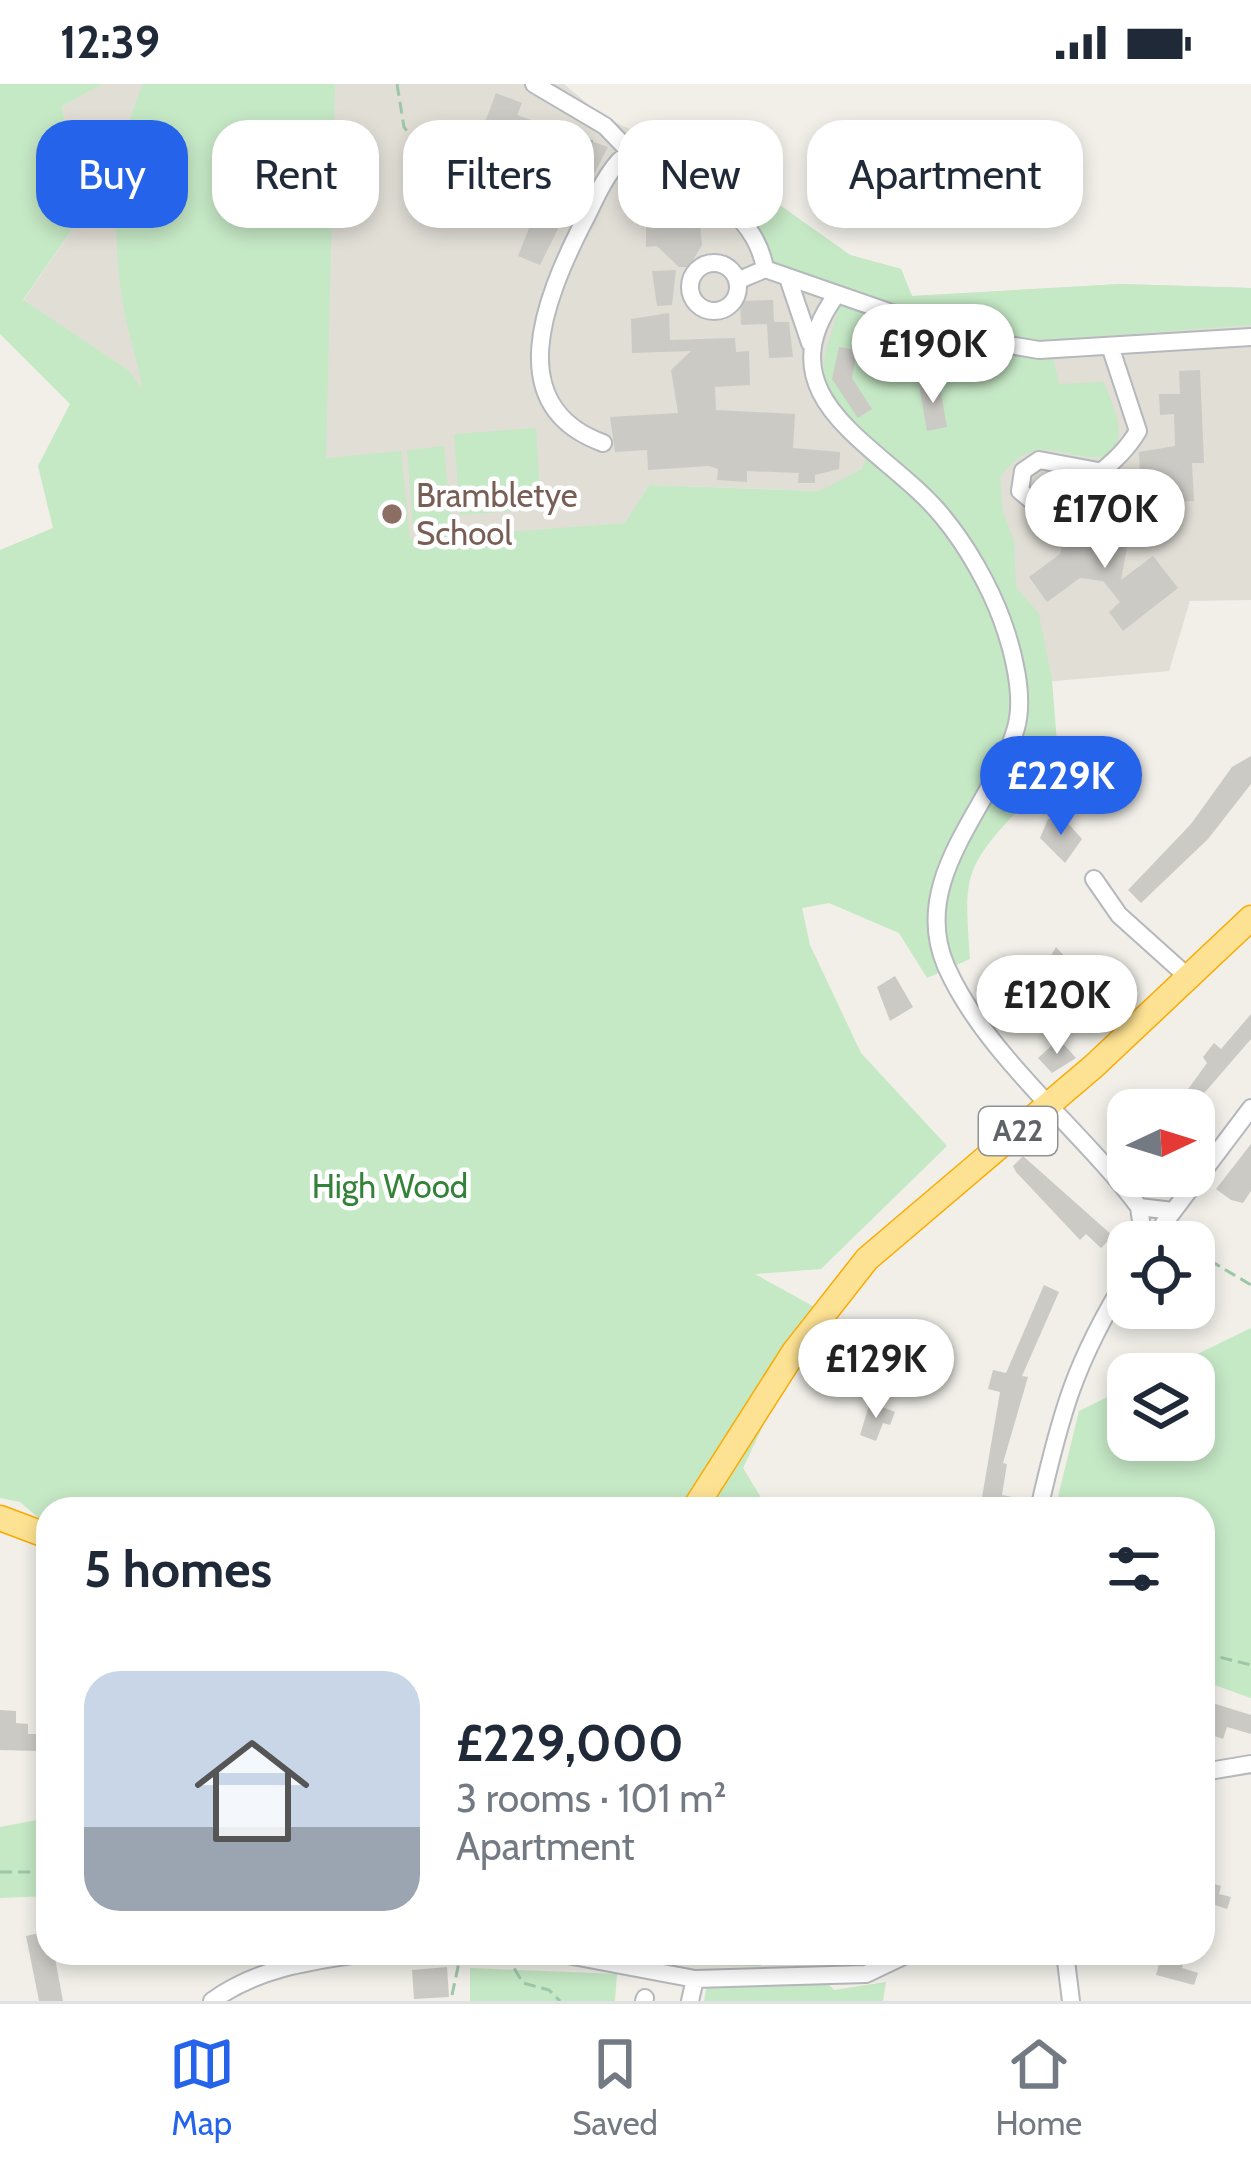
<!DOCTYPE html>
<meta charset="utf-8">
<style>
:root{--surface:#fff;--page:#f6f6f7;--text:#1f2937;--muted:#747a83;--line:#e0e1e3;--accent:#2563eb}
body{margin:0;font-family:Cabin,sans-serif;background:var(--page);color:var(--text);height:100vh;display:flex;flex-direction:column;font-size:45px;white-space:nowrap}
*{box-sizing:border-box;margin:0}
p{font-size:39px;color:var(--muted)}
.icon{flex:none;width:66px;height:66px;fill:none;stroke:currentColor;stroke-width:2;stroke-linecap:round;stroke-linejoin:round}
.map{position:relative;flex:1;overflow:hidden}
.panel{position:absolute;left:36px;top:1413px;width:1179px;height:468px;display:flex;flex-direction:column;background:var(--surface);border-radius:36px;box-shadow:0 6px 18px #0003}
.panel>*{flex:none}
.top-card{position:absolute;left:36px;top:36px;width:1179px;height:108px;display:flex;gap:24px}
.needle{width:78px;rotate:86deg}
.controls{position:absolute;left:1107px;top:1005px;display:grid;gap:24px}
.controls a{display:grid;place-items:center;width:108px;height:108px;border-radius:24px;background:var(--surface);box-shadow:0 6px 18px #0003;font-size:60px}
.price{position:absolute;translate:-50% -102px;padding:0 27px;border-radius:42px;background:#fff;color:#222;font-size:39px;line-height:78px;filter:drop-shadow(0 3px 6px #0008)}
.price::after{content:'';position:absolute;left:50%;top:72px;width:36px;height:27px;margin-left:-18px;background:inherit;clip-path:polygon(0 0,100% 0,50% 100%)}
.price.current{background:var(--accent);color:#fff}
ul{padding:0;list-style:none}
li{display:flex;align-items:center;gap:36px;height:300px;padding:0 48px}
li span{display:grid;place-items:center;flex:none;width:336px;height:240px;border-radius:36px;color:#555}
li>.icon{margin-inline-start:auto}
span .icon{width:144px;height:144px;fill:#fffc;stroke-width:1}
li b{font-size:51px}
h2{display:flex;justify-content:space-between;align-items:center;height:144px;padding:0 48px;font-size:51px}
.tag{padding:0 42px;border-radius:36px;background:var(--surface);box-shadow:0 6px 18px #0003;font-size:42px;line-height:108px}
.tag.current{background:var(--accent);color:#fff}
.status{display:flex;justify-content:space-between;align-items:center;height:84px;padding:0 60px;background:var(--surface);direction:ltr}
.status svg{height:33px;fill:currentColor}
.menu{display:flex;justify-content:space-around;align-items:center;height:168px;border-top:3px solid var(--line);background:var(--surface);font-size:33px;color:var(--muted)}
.menu a{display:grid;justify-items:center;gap:6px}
.menu .current{color:var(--accent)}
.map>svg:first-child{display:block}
.education{fill:#e1ded6}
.green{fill:#c5e8c5}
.building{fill:#cccac5}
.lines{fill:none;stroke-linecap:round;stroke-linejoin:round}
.minor-casing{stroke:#b5b8bc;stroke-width:20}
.highway-casing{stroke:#f9ab00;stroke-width:27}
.path{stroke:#9cc7a9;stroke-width:3;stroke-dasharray:12 6;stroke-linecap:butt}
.minor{stroke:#fff;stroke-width:16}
.highway{stroke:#fde293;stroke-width:24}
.education-dot{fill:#8d6e63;stroke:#fff;stroke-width:4.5}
.labels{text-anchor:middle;stroke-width:9;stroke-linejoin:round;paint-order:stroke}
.shield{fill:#fff;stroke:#8f9295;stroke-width:3}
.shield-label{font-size:30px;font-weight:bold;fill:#5f6368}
.education-label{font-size:33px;fill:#785e54;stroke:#fff;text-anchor:start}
.park-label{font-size:33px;fill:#348238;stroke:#fff}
</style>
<div class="status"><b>12:39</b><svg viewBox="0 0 49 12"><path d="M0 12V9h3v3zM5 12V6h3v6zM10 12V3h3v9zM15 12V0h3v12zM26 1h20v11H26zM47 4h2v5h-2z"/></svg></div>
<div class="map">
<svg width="1251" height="1917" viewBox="0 0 1251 1917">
<rect width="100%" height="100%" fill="#f1efe8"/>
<path class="education" d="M103,0H564L603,33L746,97L850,171L901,185L912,212L1121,200L1251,204V516L1190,517L1169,587L1022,600L820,407L649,401L626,439L56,485L127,285L23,217L81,132L62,22Z"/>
<path class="green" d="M0,0H103L62,22L81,132L23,216L127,285L142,304C139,281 130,256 125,232C111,157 112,70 143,0H335L326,374L401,367L410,455L625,439L649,401L820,407L862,385L871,359C807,283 819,297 844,205L774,180C764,147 749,135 746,97L850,171L901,185L912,212L1121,200L1251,204V241L1049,256L1059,300L1104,298C1113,325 1131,352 1106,373C1057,377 1039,344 1000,393L1003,428L1014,457L1016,503L1039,530L1052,596L1057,659L1047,686L1029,674L1006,711L1021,723C963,784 964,792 970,875L927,894L899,849L829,819L802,824L810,861L861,969L947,1062L821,1185L755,1190L818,1225L743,1384L768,1425H48V1442L20,1418L0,1414V466L53,444L38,382L70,320L0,250Z
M536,344L541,425L460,431L454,350Z
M444,362L451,439L413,442L407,366Z
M1251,1244V1614L1203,1597V1425H1055L1079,1327L1128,1303V1356H1194V1290H1156Z
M48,1734V1812L0,1814V1743Z
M606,1869H760L761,1882L653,1880Z
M470,1884L617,1890L615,1917H470Z
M824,1896L834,1906L886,1898L883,1917H704L707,1901Z"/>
<path class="building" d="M496,9L522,19L517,31L608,63L580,117L561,110L552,133L562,137L540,181L518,172L540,116L535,114L538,107L469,80Z
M681,124L700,141L702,161L689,183H679L657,162L646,163V136L655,125Z
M676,186L672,221L657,222L652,187Z
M773,216L774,238H789L793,273L769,274L767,240L741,241L740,217Z
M669,229L670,256L735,254L736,268L749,267L750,301L715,303L716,326L795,330L793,364L840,368L839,385L815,391V399H798L799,389L747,387V398L717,396L718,385L709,382L648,386L647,366L615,368L610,333L678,329L671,286L691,267L632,269L631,235Z
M839,263L857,266L852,294L872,325L858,334L832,295Z
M1200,286L1204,379H1192L1194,417L1141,419L1139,368L1175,362L1174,330L1160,331L1159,310H1180L1179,287Z
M939,298L947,343L927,347L919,301Z
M1093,435L1111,438L1128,458L1121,496L1153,472L1178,504L1123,547L1109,528L1120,518L1103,497L1080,494L1047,518L1029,493L1060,470L1064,452Z
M1251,672V700L1208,755L1141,819L1128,806L1191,740L1232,683Z
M1048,735L1065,736L1082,755L1065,779L1040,754Z
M1056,863L1079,888L1060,906L1042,887Z
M895,892L913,923L890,937L877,903Z
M1251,930V955L1200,1014L1204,1018L1196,1026H1173L1207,979L1203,973L1214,959L1221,965Z
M1059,955L1076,974L1052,989L1038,974Z
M1251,1060V1107L1243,1119L1231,1116L1216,1105Z
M1023,1072L1113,1152L1101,1164L1086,1150L1080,1156L1016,1088L1013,1082Z
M1044,1201L1059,1208L1022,1292L1028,1293L1003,1379L1007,1380L1002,1411L1028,1416L1027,1425H980L1000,1308L988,1305L993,1286L1006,1289Z
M886,1235L916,1244L902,1269L878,1262Z
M870,1318L895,1328L890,1341L883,1339L876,1357L860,1351Z
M1203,1616L1251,1631V1650L1227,1643L1223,1655L1203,1648Z
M0,1626L16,1627V1639L28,1640V1650H39V1667L0,1666Z
M1203,1797L1221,1802L1219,1810L1231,1813L1227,1825L1215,1821L1207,1850Z
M44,1848L48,1869H54L63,1917H39L26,1852Z
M1162,1869H1186L1182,1884L1198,1889L1194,1901L1156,1891Z
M447,1883L449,1913L414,1915L412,1886Z"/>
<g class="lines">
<g class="minor-casing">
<path id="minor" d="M534,0L605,42L630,68
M690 203a24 24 0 1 1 48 0a24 24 0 1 1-48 0Z
M788,194L810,259
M737,197L765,185L837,210
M603,359C501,322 545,215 581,143C593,121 602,96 619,77L630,68C683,91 755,122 765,185
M1098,387L1039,376L1023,387L1020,407L1037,421C1075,410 1118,381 1138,347L1110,262
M1094,795L1119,831L1188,893
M1139,1123C1080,1044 985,971 946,882C908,794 994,721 1016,644C1025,612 1013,566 1002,536C989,501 967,462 943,433C887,363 758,317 837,210L961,253L1039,266L1251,253
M1144,1158L1139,1123L1173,1127
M1150,1158L1251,1024
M1039,1425C1061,1328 1075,1278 1128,1192
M1203,1688L1251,1680
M557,1869L695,1895L866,1890L910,1869
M1065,1869L1071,1917
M212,1917C257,1884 311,1877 365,1869
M644,1917L645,1914
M690,1917L695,1895"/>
</g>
<g class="highway-casing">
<path id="highway" d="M694,1425L794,1268L867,1175L1094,982L1251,834
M0,1434L48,1452"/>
</g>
<path class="path" d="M397,0L404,43L416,59L424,122L439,139L461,142L530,130L534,121L560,132L592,56
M1194,1167L1251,1201
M1090,1420V1425
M1203,1569L1251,1581
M0,1788H48
M505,1869L523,1899L549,1906L560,1917
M452,1911L461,1869"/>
<use href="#minor" class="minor"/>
<use href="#highway" class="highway"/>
</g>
<circle class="education-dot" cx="392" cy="430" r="12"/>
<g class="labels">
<rect class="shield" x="979" y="1023" width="78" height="48" rx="9"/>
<g class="shield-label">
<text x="1018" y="1057">A22</text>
</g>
<g class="education-label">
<text x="416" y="423">Brambletye<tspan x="416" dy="38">School</tspan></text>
</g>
<g class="park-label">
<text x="390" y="1114">High Wood</text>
</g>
</g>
</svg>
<div class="controls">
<a><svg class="needle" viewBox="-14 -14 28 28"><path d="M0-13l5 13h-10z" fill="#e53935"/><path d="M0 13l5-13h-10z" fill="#747a83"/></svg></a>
<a><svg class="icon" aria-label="locate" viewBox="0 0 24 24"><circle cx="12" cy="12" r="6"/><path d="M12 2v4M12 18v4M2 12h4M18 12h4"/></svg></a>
<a><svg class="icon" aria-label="layers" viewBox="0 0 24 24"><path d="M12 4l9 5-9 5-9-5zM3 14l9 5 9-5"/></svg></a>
</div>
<b class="price" style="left:933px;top:322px">£190K</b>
<b class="price" style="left:1105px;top:487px">£170K</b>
<b class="price current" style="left:1061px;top:754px">£229K</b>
<b class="price" style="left:1057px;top:973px">£120K</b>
<b class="price" style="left:876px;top:1337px">£129K</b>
<div class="top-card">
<a class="tag current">Buy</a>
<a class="tag">Rent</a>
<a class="tag">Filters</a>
<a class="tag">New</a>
<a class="tag">Apartment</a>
</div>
<section class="panel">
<h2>5 homes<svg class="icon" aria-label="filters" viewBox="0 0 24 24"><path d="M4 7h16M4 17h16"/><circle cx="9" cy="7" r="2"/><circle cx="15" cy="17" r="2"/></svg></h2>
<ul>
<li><span style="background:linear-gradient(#c9d6e8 65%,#9aa5b1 0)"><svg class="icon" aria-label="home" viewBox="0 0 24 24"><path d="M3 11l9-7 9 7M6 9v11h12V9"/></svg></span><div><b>£229,000</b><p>3 rooms · 101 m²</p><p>Apartment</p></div></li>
</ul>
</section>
</div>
<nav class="menu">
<a class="current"><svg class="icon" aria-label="map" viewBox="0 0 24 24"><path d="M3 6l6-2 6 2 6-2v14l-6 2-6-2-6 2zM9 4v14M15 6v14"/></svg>Map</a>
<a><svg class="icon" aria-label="saved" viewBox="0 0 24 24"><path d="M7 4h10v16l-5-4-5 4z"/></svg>Saved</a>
<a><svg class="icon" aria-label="home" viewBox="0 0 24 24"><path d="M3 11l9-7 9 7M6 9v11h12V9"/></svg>Home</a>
</nav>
